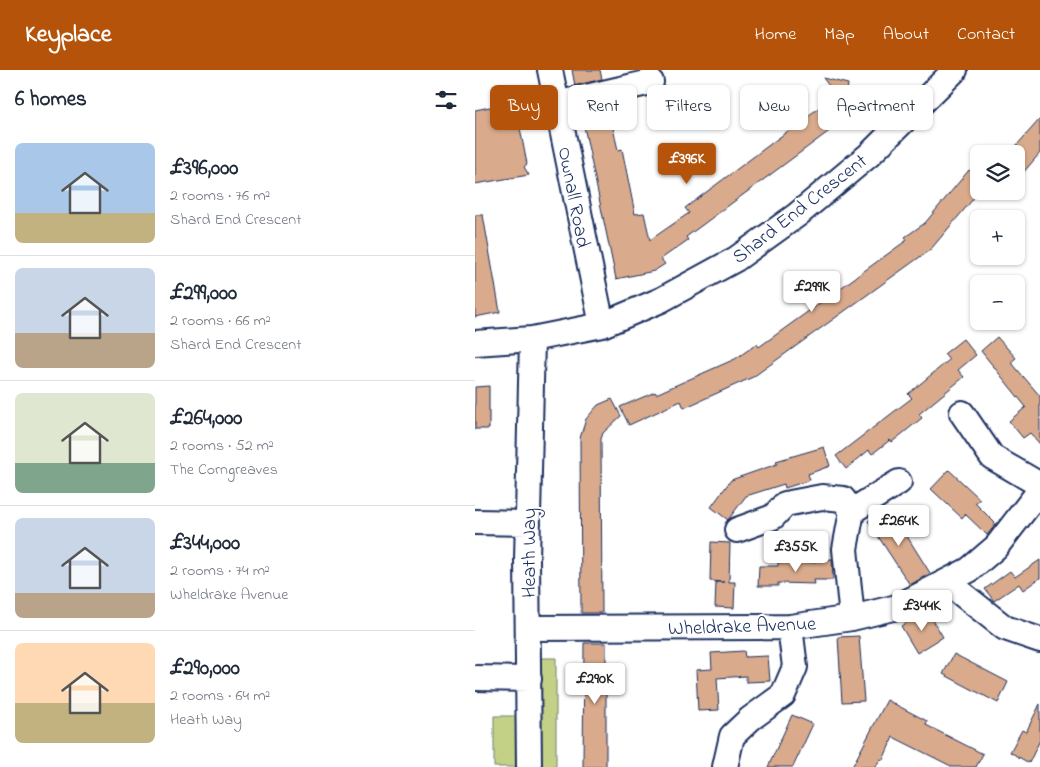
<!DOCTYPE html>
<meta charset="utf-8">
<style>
:root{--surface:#fff;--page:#f6f6f7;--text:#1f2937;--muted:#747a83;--line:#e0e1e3;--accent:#b45309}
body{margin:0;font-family:"Indie Flower",sans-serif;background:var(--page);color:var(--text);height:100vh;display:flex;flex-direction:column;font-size:19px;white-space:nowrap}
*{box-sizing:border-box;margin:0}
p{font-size:16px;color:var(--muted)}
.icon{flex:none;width:28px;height:28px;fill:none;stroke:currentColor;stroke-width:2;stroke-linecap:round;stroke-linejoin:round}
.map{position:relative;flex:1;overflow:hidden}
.panel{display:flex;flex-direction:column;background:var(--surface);width:475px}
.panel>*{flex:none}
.hud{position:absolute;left:15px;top:15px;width:475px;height:45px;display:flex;gap:10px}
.buttons{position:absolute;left:495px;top:75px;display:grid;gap:10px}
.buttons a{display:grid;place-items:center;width:55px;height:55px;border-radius:8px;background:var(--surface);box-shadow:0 1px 4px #0004;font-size:25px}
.price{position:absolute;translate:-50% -42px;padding:0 11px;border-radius:5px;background:#fff;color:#222;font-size:16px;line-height:32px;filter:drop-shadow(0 1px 2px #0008)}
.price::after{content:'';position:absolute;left:50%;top:30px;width:15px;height:11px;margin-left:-8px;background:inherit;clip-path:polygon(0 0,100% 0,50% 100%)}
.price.active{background:var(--accent);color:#fff}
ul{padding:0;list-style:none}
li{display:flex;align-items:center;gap:15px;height:125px;padding:0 15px}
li+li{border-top:1px solid var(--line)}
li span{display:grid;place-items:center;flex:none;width:140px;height:100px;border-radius:8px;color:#555}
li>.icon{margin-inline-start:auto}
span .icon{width:60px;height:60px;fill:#fffc;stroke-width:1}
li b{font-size:21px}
h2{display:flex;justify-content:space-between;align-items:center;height:60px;padding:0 15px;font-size:21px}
.tag{padding:0 18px;border-radius:8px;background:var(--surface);box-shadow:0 1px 4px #0004;font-size:18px;line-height:45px}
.tag.active{background:var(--accent);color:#fff}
header{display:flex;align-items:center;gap:30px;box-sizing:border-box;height:70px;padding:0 25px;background:var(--accent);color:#fff}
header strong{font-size:24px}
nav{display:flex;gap:28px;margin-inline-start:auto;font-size:18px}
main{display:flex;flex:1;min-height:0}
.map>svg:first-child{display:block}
.green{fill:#c3d186;stroke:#6f8072}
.building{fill:#d9aa8b;stroke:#1b2f5e}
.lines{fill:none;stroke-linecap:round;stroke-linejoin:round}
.minor-casing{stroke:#1b2f5e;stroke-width:28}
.minor{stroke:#fff;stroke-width:24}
.labels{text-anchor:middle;stroke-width:4;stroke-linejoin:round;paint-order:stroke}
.street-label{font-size:20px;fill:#1b2f5e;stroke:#fff}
</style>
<header>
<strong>Keyplace</strong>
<nav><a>Home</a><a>Map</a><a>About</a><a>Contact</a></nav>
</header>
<main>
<section class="panel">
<h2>6 homes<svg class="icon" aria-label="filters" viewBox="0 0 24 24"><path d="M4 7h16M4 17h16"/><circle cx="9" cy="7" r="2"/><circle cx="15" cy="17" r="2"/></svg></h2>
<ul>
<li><span style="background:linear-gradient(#a9c7e8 70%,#c2b280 0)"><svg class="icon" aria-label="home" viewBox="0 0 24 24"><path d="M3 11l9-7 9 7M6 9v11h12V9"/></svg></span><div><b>£396,000</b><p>2 rooms · 76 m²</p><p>Shard End Crescent</p></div></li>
<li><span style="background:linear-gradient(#c9d6e8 65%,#b9a48a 0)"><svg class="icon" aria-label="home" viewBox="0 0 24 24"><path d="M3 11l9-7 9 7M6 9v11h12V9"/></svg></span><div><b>£299,000</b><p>2 rooms · 66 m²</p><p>Shard End Crescent</p></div></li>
<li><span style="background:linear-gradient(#dfe7d0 70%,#7fa58c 0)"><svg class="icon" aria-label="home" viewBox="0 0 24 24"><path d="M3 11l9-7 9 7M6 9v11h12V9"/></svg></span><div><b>£264,000</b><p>2 rooms · 52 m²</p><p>The Corngreaves</p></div></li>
<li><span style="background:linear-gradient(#c9d6e8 75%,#b9a48a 0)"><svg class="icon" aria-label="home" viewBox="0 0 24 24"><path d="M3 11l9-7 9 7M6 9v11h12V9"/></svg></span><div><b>£344,000</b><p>2 rooms · 74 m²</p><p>Wheldrake Avenue</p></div></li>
<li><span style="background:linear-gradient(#ffd9b3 60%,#c2b280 0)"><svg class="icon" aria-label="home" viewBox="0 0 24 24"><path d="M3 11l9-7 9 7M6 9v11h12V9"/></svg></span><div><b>£290,000</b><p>2 rooms · 64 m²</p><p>Heath Way</p></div></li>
</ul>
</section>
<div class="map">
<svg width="565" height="697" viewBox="0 0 565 697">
<rect width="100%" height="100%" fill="#fff"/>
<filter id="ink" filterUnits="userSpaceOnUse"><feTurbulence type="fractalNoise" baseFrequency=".02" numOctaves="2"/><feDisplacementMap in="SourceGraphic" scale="10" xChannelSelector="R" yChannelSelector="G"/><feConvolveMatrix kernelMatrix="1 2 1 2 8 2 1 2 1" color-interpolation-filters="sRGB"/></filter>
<g filter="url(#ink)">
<path class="green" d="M66,588H81V697H65Z
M19,646H42L41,697H19Z"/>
<path class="building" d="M97,0H125L127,9L100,16Z
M348,8L373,14L370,38L376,45L211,167L213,170L186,189L190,194L179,201L141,209L106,42L133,36L143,80L147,79L160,144L169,143L175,170L214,143L210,138L361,25Z
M40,32L52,94L49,97L54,105L0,114V40Z
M565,49V83L541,111V76Z
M494,100L504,108V122L456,179L278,307L209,338L206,331L154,355L145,337L180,322L181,324L260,289L282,274L284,277L432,170L430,167L450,153Z
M0,145H8L25,242L0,247Z
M522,267L541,288L536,292L565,326V374L555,363L548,368L534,351L551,337L506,281Z
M488,269L501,285L483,300L489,307L444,344L447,348L417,372L415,370L397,384L394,380L371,399L361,386L437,328L433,324L474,290L469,284Z
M14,316V359H0V317Z
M137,329L146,346L128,363L126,369L127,543H106L105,368L111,349L123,335Z
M349,377L355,396L333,404L335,410L310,418L309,414L271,426L253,450L236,437L256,410L302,394L301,391Z
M474,400L505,429L500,433L521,454L512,465L490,444L487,448L456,419Z
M411,439L422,457L425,455L455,503L435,515L393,451Z
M236,472L255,473L254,512H260L259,538L240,537L241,512H249L235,511Z
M340,489H357L358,510H339L340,514L303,513V516H283L284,496H303V492H340Z
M565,490V508L548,520L544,514L519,531L510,519L535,501L540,507Z
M452,540L468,567L442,583L426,556Z
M384,566L389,631L367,632L363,567Z
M109,573H131V697H108Z
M269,581L270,587L293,586L295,611L271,612V606L242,608L244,640L223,641L221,600L237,599L236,583Z
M479,584L533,612L523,633L468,604Z
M412,630L452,651L451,655L508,684L501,697H478L418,667L408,690L405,689L401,697H377Z
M565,634V670L554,693L535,682L547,660L551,662Z
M317,645L338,654L318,697H293Z"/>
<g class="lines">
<g class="minor-casing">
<path id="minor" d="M75,0L127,255
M81,34L176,12
M0,273L57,269L127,255L186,230L261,189L322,145L394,85L480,0
M487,343L517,387L565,415
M377,441L424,412
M0,452L53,453
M262,460L298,447L310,434L347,427L368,429L377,441L370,479L377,548
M473,513L530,558L565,570
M53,558L315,557L377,548L422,537L494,500L521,477L565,420
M0,608L54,609
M54,697L52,490L57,269
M250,697L257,666L275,649L308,625L320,597L315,557"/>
</g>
<use href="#minor" class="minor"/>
</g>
</g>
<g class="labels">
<g class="street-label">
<text transform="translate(100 127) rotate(79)" y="7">Ownall Road</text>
<text transform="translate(324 138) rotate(-38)" y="7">Shard End Crescent</text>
<text transform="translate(53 483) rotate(-90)" y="7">Heath Way</text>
<text transform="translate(267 555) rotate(-2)" y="7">Wheldrake Avenue</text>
</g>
</g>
</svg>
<div class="buttons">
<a><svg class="icon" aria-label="layers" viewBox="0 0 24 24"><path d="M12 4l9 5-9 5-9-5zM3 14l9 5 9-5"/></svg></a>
<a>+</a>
<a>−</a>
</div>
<b class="price active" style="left:212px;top:115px">£396K</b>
<b class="price" style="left:337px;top:243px">£299K</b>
<b class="price" style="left:424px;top:477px">£264K</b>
<b class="price" style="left:321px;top:503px">£355K</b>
<b class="price" style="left:447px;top:562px">£344K</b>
<b class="price" style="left:120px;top:635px">£290K</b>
<div class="hud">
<a class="tag active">Buy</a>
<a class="tag">Rent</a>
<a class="tag">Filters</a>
<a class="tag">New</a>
<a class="tag">Apartment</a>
</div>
</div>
</main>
